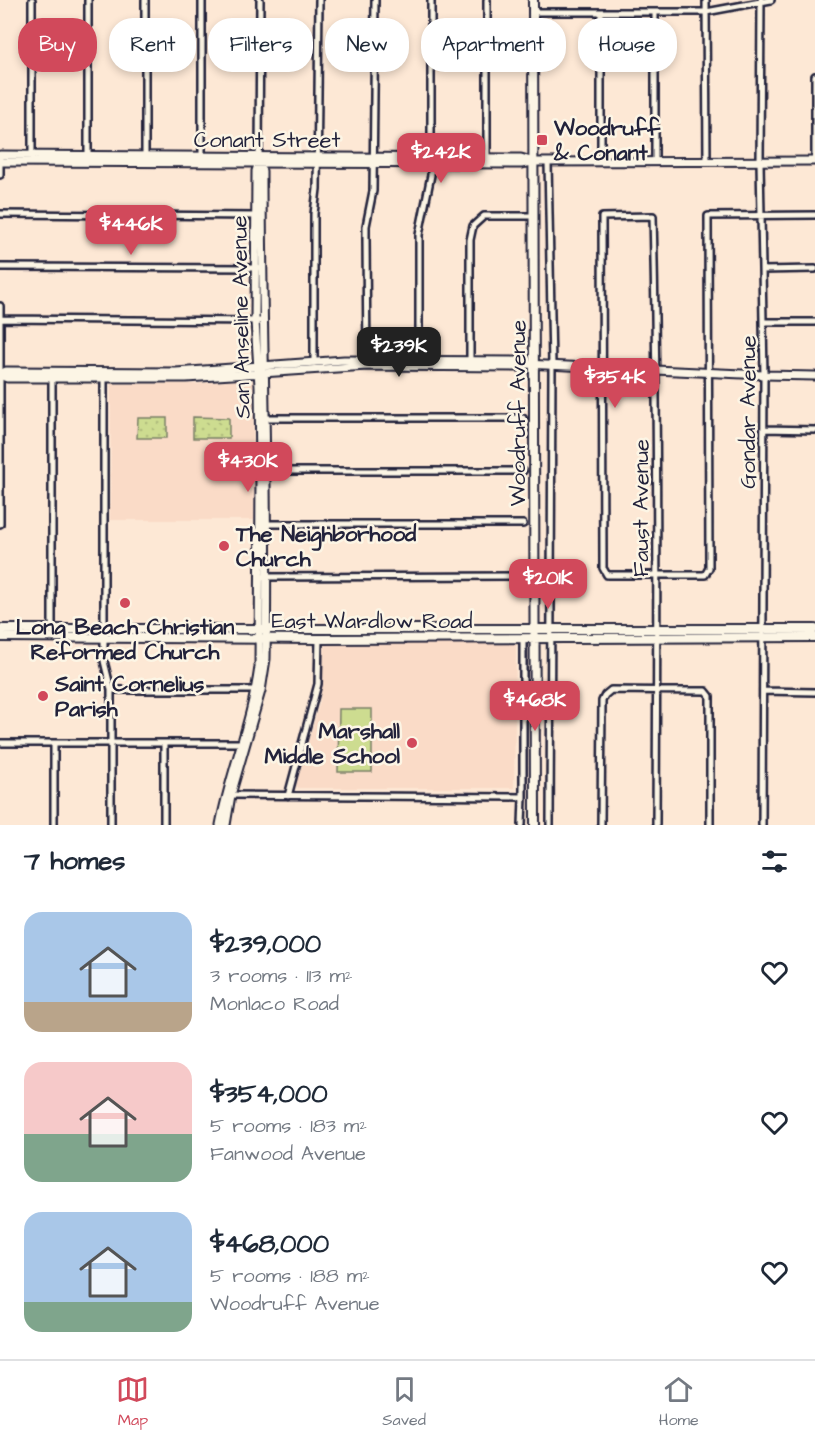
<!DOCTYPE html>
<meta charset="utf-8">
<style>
:root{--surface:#fff;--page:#f6f6f7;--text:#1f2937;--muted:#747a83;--line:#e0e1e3;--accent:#d1495b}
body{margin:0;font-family:"Architects Daughter",sans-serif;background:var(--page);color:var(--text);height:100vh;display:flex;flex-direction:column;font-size:22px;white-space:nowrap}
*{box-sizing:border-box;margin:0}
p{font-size:20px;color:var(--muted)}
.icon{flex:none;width:33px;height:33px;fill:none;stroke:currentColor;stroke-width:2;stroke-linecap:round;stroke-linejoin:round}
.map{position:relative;height:825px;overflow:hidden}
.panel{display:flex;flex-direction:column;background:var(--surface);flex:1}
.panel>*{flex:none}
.guide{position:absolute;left:18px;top:18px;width:780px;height:54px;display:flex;gap:12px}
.price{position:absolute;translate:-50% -51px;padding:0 14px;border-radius:12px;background:var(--accent);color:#fff;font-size:20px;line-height:39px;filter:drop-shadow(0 2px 3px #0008)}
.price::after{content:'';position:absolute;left:50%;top:36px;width:18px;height:14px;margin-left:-9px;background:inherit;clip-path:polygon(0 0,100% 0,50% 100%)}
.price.current{background:#222;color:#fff}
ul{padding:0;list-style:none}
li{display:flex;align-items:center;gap:18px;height:150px;padding:0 24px}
li span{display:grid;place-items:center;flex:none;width:168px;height:120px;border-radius:18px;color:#555}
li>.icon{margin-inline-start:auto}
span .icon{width:72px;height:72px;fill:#fffc;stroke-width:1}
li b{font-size:26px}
h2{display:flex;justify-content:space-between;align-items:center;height:72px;padding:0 24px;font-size:26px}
.tag{padding:0 21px;border-radius:24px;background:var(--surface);box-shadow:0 3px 9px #0003;font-size:21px;line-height:54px}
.tag.current{background:var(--accent);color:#fff}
.dock{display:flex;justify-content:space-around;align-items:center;height:84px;border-top:2px solid var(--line);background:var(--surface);font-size:16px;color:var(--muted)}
.dock a{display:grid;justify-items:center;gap:3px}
.dock .current{color:var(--accent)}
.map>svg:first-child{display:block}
.built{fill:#fadbc7}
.grass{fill:url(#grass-dots);stroke:#787f66;stroke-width:1.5}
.pitch{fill:#cddc90;stroke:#787f66;stroke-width:1.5}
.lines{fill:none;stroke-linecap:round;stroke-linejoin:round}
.minor-casing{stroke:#22223b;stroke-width:10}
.tertiary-casing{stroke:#22223b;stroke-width:11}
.secondary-casing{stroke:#22223b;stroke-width:12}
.minor{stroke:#fcf5e5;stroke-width:5}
.tertiary{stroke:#fcf5e5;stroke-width:7}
.secondary{stroke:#fcf5e5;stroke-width:8}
.poi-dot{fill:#d1495b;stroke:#fcf5e5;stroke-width:2}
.labels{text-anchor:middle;stroke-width:5;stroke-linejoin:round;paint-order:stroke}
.poi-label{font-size:22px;font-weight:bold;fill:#22223b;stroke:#fcf5e5;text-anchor:start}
.street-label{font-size:22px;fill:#22223b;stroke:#fcf5e5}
</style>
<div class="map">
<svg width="815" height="825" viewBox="0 0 815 825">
<defs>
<pattern id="grass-dots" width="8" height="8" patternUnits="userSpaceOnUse" patternTransform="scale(1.5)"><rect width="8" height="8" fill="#cddc90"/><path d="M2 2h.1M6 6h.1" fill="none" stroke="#b0bc7d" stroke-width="1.8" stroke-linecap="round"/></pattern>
</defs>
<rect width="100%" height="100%" fill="#fde8d5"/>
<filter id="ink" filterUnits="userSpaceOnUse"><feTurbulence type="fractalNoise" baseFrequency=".0167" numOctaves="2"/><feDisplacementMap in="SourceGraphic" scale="12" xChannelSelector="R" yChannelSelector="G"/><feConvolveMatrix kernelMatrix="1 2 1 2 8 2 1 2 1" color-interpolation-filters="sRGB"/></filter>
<g filter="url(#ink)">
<path class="built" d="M251,379L253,382L254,520H110L111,384H193Z
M325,643H516L514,788H299L296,786L320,701Z"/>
<path class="grass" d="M193,417L229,418V438H193Z
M138,418H167V438H137Z"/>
<path class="pitch" d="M339,709H372V772H338Z"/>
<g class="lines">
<g class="minor-casing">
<path id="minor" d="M88,0V158
M487,0V159
M706,0L707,162
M761,0L760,162L764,375L762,825
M533,12H706L771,0
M655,13V162
M32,157V0
M145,158V0
M202,158V0
M259,158L260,0
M815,161V76
M548,162L552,365L550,825
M601,162V12
M0,175V159
M0,214L257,216
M0,267L258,268
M762,270L815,269
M0,306V524
M0,319L262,321
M764,322H815
M419,362V235L431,175V0
M314,363V214L317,189L319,0
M470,363V240L473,226L484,216H534
M367,364L366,239V226L373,191L375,0
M52,375V630
M104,375V661L111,690V825
M262,418H523
M764,429L815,430
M264,471H523
M264,524H523
M260,577L523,576
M111,690H256
M764,691L815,692
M0,743H244
M54,744V825
M227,795L523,797
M288,796L318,684L319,639
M164,825V743
M522,825L523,797V638
M601,825L602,701L605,695L611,690L706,691L710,696V825
M656,825C657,622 658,419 653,216L602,217L603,568L607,575H705L709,568L708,216L815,215"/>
</g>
<g class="tertiary-casing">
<path id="tertiary" d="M0,155L521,158L531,161
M0,162L521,164L533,162L815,161
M0,375L6,371L176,372L344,360L518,361L524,364L764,375L815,376
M0,375L7,378H186L367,366L519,367L524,364
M220,825C230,772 252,721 259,667L260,471L259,386L255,321L256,171L259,163
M226,825L231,795L261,691L266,659C269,496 262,334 262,171L259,163"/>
</g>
<g class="secondary-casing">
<path id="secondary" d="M533,0L535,825
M0,629H815
M0,637L319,639L815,637"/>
</g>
<use href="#minor" class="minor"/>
<use href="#tertiary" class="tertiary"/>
<use href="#secondary" class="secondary"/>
</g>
</g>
<g class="poi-dot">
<rect x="536" y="134" width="12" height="12" rx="3"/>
<circle cx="224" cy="546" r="6"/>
<circle cx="125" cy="603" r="6"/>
<circle cx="43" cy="696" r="6"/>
<circle cx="412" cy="743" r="6"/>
</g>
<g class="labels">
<g class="poi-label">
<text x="554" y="135">Woodruff<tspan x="554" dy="25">&amp; Conant</tspan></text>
<text x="236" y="541">The Neighborhood<tspan x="236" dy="25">Church</tspan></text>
<text x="125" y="634" text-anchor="middle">Long Beach Christian<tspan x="125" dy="25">Reformed Church</tspan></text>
<text x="55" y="691">Saint Cornelius<tspan x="55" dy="25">Parish</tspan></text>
<text x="400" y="738" text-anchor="end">Marshall<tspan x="400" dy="25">Middle School</tspan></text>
</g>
<g class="street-label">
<text x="267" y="147">Conant Street</text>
<text transform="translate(240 317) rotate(-91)" y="8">San Anseline Avenue</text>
<text transform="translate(747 412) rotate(-90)" y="8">Gondar Avenue</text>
<text transform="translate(517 413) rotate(-90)" y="8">Woodruff Avenue</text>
<text transform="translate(640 508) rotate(-90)" y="8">Faust Avenue</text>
<text x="372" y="628">East Wardlow Road</text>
</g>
</g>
</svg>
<b class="price" style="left:441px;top:184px">$242K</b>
<b class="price" style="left:131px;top:256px">$446K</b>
<b class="price current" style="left:399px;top:378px">$239K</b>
<b class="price" style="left:615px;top:409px">$354K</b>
<b class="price" style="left:248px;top:493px">$430K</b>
<b class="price" style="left:548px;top:610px">$201K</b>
<b class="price" style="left:535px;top:732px">$468K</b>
<div class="guide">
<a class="tag current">Buy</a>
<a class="tag">Rent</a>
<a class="tag">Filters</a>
<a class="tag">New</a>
<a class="tag">Apartment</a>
<a class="tag">House</a>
</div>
</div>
<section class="panel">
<h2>7 homes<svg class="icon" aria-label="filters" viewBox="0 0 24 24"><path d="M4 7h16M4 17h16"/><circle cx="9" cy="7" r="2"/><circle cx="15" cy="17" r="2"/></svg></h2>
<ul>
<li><span style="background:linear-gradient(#a9c7e8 75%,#b9a48a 0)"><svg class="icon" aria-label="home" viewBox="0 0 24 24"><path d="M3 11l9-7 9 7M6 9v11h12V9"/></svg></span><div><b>$239,000</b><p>3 rooms · 113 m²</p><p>Monlaco Road</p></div><svg class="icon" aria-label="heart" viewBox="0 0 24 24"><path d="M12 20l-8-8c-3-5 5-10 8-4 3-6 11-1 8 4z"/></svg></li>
<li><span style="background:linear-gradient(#f6c9c9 60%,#7fa58c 0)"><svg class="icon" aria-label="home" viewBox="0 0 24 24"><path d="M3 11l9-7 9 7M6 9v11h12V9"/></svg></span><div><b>$354,000</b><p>5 rooms · 183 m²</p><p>Fanwood Avenue</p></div><svg class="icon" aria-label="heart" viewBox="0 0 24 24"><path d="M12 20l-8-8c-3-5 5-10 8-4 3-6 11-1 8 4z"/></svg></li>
<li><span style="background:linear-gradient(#a9c7e8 75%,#7fa58c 0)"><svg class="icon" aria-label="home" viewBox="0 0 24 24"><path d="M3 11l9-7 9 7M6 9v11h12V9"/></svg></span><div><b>$468,000</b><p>5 rooms · 188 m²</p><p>Woodruff Avenue</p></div><svg class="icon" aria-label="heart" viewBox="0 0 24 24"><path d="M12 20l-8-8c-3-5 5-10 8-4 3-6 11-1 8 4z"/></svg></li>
</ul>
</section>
<nav class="dock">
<a class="current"><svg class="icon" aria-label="map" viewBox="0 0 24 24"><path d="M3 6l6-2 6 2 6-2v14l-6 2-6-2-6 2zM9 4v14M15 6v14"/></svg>Map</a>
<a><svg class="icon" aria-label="saved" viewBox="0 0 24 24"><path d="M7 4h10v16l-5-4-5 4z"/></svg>Saved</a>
<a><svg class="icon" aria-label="home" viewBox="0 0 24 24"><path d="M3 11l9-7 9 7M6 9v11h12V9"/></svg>Home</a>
</nav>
